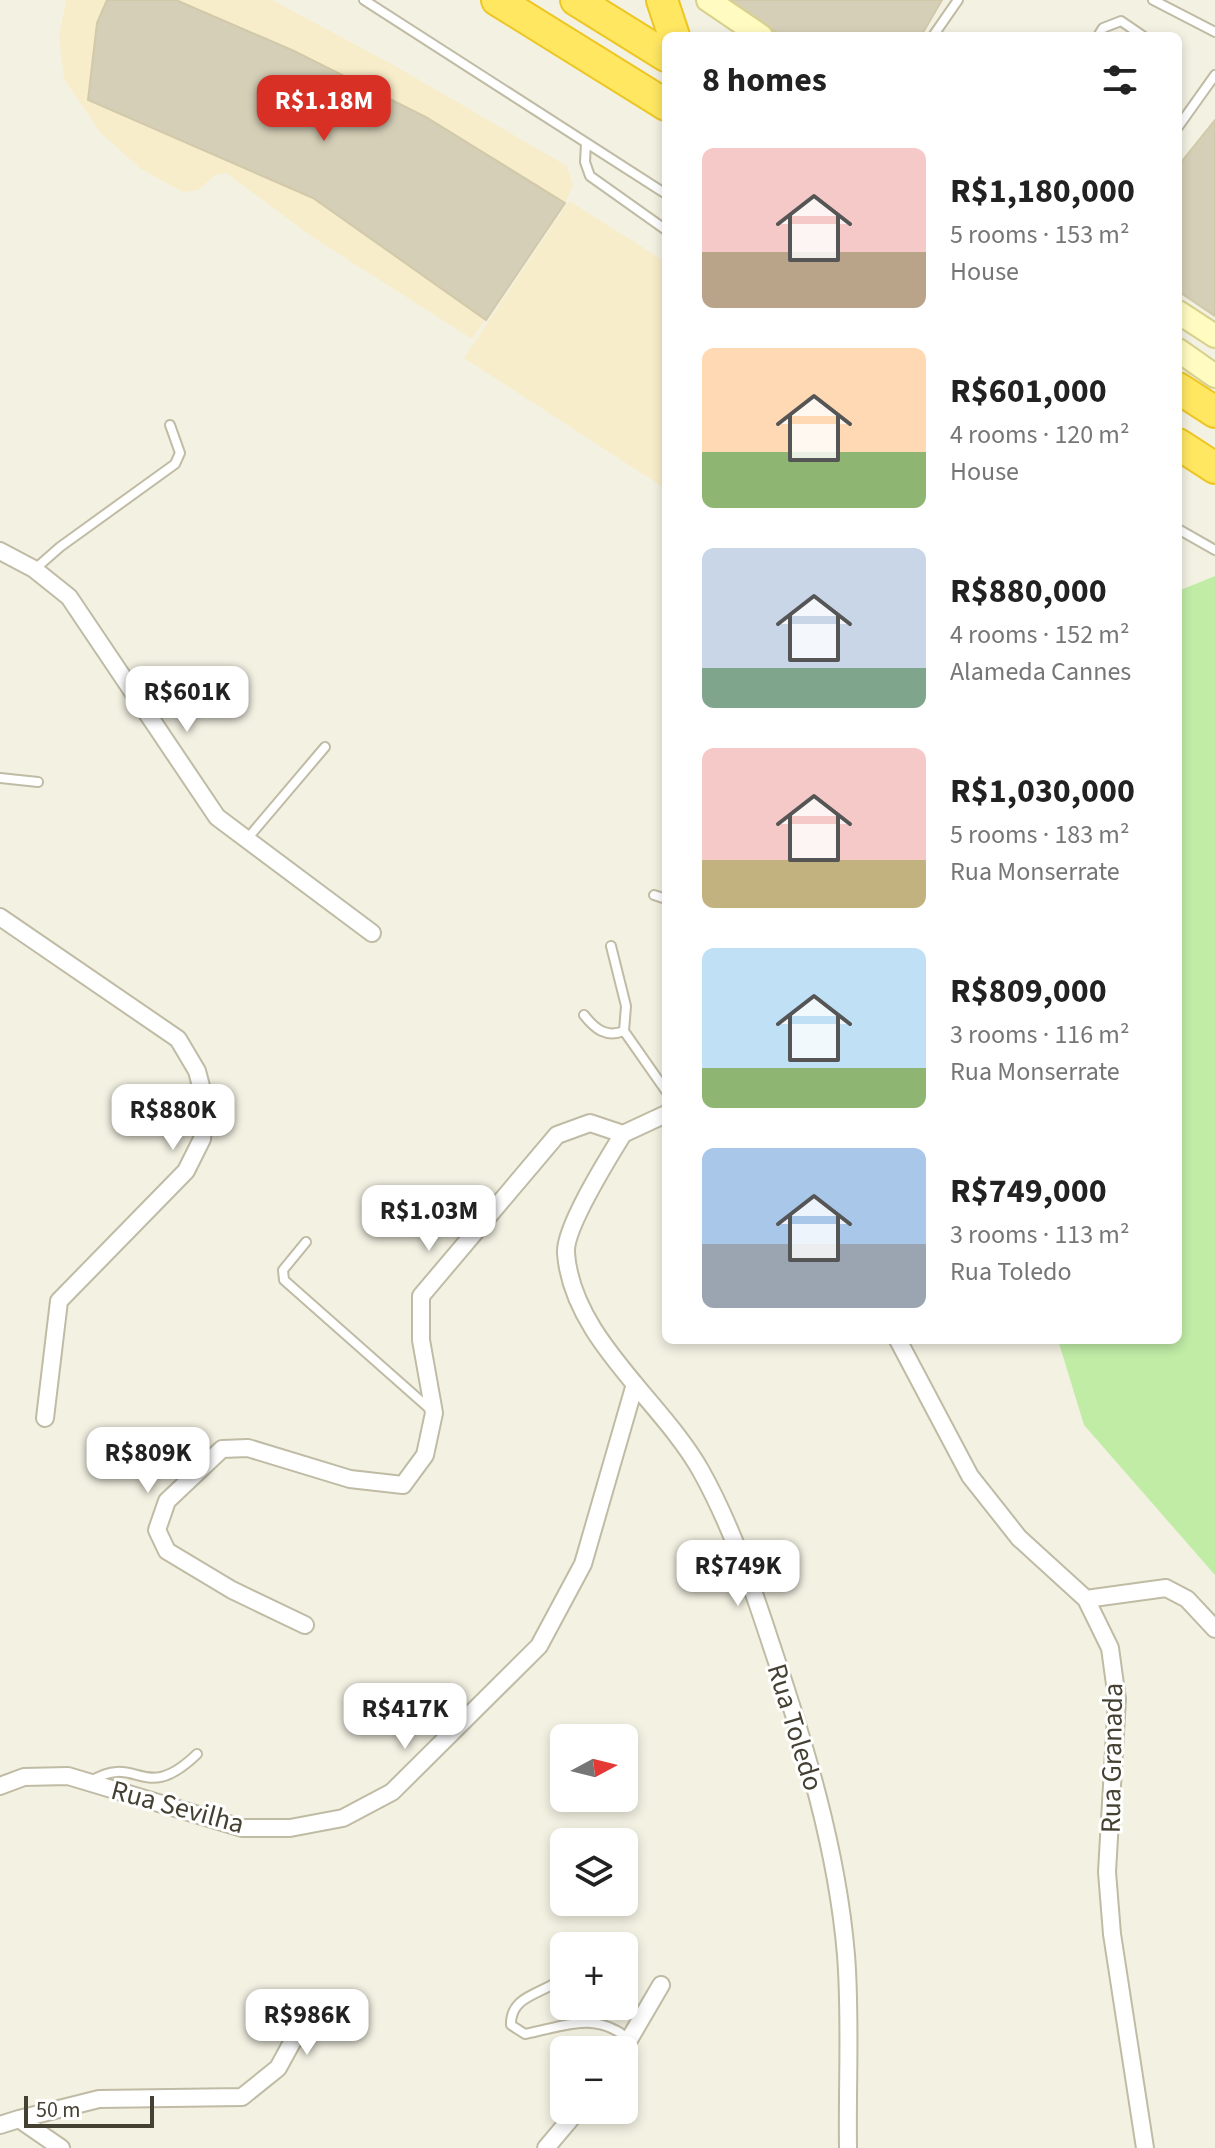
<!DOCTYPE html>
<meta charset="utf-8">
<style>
:root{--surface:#fff;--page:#f6f6f6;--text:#222;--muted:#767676;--accent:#d93025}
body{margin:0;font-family:"Source Sans 3",sans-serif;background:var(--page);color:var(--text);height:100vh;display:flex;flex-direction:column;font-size:30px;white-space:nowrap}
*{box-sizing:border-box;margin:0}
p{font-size:26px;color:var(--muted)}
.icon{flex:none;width:44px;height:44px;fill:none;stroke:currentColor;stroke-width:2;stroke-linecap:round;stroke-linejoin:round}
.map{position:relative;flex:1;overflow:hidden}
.details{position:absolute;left:662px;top:32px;width:520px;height:1312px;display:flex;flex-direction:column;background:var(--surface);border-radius:12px;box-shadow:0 4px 12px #0003}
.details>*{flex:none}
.needle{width:52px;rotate:83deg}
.fabs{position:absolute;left:550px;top:1724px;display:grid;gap:16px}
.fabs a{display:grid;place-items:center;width:88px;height:88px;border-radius:12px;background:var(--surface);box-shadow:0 4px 12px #0003;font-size:40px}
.scale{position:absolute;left:24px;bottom:20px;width:130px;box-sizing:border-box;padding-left:8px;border:4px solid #454132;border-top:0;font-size:22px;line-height:28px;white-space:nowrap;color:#454132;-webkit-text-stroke:6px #fff;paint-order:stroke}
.price{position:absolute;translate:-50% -68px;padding:0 18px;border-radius:16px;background:#fff;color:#222;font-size:26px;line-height:52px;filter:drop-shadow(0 2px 4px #0008)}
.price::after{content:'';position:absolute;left:50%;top:48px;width:24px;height:18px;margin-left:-12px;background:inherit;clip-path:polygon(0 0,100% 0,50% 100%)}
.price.current{background:var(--accent);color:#fff}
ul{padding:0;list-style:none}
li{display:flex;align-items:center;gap:24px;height:200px;padding:0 40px}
li span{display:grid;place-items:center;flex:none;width:224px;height:160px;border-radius:12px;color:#555}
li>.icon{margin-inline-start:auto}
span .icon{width:96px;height:96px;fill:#fffc;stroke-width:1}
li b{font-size:34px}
h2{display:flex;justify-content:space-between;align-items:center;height:96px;padding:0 40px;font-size:34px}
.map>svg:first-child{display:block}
.commercial{fill:#f8edca}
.green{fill:#c0eca6}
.building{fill:#d5cfb7;stroke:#d1c9a9;stroke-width:2}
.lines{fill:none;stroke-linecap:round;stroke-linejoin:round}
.lane-casing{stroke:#bfbba4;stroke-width:12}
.street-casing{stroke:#bfbba4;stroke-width:20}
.secondary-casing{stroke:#d8d18d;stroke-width:26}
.highway-casing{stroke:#edc623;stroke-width:34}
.lane{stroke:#fff;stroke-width:8}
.street{stroke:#fff;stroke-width:16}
.secondary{stroke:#fffbc1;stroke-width:22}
.highway{stroke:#ffe762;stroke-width:30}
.labels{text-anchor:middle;stroke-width:6;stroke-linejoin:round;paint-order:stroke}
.street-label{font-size:28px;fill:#454132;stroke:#fff}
</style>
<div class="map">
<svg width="1215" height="2148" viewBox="0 0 1215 2148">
<rect width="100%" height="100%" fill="#f3f1e2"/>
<path class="commercial" d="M66,0H272L397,67L567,166L573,185L565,203L472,339L314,238L226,173L215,175L198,190L183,192L141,169L101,133L64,79L59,37Z
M569,201L666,262V489L464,358Z"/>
<path class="green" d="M1215,576V1575L1084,1425L1058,1340H1178V591Z"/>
<path class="building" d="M107,0H176L294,51L426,117L565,203L486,320L313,198L88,100L97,23Z
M729,0H942L921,36H781Z
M1215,120V316L1178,291V166Z"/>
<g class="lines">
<g class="lane-casing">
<path id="lane" d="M364,0L666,194
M1153,0L1215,32
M933,36L958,0
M1098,36L1103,28L1121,21L1143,36
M1178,127L1215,75
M586,143L585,162L590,176L666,230
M1178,529L1215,550
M35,569L60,547L175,464L180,453L170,425
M0,778L38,782
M247,839L325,747
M654,895L666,899
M584,1015C595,1029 606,1038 624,1031L626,1006L611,946
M624,1031L666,1091
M306,1242L283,1270L284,1280L431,1410
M91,1781C138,1752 143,1806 197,1754
M564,1977C545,1994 510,1994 511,2025L525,2034C566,2026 594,2011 629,2039"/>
</g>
<g class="street-casing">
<path id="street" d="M0,551L34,569L69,597L217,817L372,933
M0,917L178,1039L197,1071L205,1101L202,1139L186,1171L59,1301L45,1418
M623,1134C609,1157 564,1228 566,1253C572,1338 662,1401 701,1471C731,1525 752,1586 771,1644C805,1745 837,1848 846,1955C851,2018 847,2084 848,2148
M623,1134L666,1114
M898,1340L970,1476L1019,1538L1086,1599L1110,1648L1117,1699L1107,1872L1112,1934L1145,2148
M1086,1599L1166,1588L1187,1599L1215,1629
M305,1625L232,1590L167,1551L157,1530L167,1501L222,1449L248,1448L350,1479L403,1485L425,1455L434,1413L421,1340V1296L557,1135L590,1123L623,1134
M0,1786L24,1777L68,1776L242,1828H290L343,1818L392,1792L539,1646L583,1564L635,1384
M623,2050L661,1985
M19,2119L99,2099L242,2097L278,2068L301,2026
M0,2125L19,2119L61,2148
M546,2148L578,2110"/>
</g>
<g class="secondary-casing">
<path id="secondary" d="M708,0L761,36
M1178,312L1215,336
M1178,350L1215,376"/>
</g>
<g class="highway-casing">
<path id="highway" d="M497,0L666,105
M576,0L666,56
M662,0L674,36
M1178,388L1215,412
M1178,444L1215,468"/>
</g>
<use href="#lane" class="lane"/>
<use href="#street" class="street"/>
<use href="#secondary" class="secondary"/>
<use href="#highway" class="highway"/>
</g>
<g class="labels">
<g class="street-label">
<text transform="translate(796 1727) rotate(73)" y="10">Rua Toledo</text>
<text transform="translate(1111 1758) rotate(-89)" y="10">Rua Granada</text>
<text transform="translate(178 1806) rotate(15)" y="10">Rua Sevilha</text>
</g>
</g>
</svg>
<div class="fabs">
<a><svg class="needle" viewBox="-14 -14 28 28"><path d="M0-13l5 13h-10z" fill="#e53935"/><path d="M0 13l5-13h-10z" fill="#767676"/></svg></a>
<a><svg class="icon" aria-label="layers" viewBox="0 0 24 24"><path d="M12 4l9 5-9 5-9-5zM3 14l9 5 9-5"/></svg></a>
<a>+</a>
<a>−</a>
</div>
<div class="scale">50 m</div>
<b class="price current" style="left:324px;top:143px">R$1.18M</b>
<b class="price" style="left:187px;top:734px">R$601K</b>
<b class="price" style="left:173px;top:1152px">R$880K</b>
<b class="price" style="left:429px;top:1253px">R$1.03M</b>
<b class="price" style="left:148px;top:1495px">R$809K</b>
<b class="price" style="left:738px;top:1608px">R$749K</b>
<b class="price" style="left:405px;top:1751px">R$417K</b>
<b class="price" style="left:307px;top:2057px">R$986K</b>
<section class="details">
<h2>8 homes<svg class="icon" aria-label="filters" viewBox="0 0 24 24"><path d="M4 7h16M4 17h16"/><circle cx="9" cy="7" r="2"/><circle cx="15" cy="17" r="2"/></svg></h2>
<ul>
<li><span style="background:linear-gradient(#f6c9c9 65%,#b9a48a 0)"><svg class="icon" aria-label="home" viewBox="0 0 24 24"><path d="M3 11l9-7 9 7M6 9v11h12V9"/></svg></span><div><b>R$1,180,000</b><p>5 rooms · 153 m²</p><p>House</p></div></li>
<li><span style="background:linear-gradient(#ffd9b3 65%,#8fb573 0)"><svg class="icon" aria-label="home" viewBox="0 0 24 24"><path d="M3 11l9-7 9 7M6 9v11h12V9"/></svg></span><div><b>R$601,000</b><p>4 rooms · 120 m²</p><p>House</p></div></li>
<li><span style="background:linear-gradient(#c9d6e8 75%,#7fa58c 0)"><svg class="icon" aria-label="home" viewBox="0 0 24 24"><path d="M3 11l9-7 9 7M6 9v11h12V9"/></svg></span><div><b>R$880,000</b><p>4 rooms · 152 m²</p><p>Alameda Cannes</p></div></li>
<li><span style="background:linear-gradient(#f6c9c9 70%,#c2b280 0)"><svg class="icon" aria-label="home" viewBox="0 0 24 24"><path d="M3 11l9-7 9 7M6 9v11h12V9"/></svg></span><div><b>R$1,030,000</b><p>5 rooms · 183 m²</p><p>Rua Monserrate</p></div></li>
<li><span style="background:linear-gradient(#bfe0f5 75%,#8fb573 0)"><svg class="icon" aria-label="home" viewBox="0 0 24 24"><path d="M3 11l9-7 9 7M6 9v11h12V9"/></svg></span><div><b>R$809,000</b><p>3 rooms · 116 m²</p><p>Rua Monserrate</p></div></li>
<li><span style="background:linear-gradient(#a9c7e8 60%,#9aa5b1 0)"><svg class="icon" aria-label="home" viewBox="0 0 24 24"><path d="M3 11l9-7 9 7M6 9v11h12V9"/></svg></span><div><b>R$749,000</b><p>3 rooms · 113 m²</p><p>Rua Toledo</p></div></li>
</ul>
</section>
</div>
